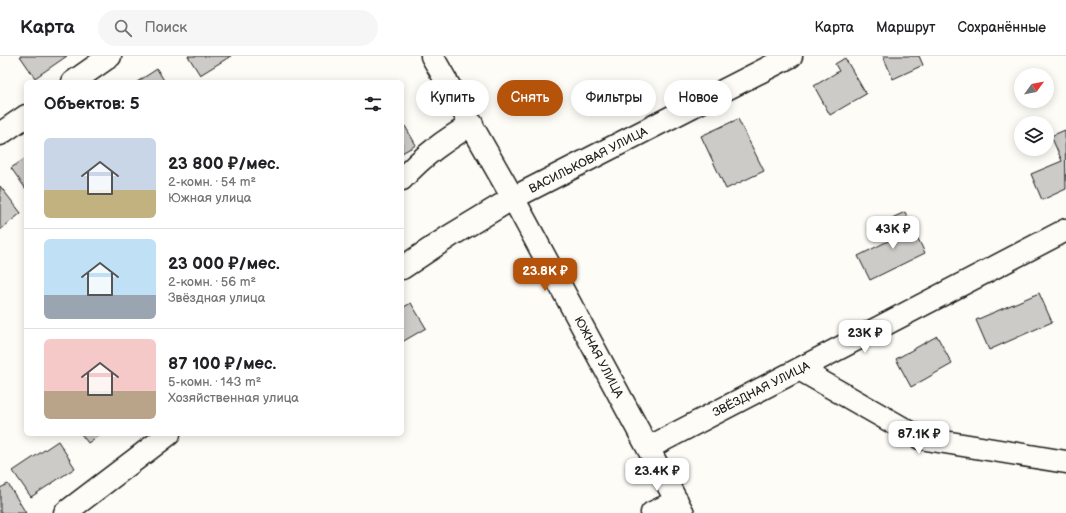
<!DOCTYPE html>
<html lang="ru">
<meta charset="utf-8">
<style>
:root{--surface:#fff;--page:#f6f6f6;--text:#202124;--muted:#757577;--line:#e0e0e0;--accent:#b45309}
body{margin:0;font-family:"Balsamiq Sans",sans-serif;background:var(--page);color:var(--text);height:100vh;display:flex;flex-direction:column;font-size:15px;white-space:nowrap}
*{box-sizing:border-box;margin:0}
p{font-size:13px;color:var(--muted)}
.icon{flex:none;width:22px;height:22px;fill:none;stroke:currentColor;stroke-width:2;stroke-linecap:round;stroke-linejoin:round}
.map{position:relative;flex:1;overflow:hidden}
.details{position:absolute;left:24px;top:24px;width:380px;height:356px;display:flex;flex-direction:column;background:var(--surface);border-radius:6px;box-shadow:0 2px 10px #0003}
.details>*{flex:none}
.hud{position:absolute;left:416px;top:24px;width:380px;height:36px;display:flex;gap:8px}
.needle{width:26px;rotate:57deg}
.controls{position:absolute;left:1014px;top:12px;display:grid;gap:8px}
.controls a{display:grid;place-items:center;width:40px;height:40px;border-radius:50%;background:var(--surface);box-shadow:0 2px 10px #0003;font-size:20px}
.price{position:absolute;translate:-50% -34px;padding:0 9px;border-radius:8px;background:#fff;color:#222;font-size:13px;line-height:26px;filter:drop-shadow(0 1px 2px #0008)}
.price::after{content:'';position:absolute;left:50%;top:24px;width:12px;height:9px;margin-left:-6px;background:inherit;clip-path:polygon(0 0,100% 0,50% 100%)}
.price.current{background:var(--accent);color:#fff}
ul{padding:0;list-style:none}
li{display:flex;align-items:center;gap:12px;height:100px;padding:0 20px}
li+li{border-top:1px solid var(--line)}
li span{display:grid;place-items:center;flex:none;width:112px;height:80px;border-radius:6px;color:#555}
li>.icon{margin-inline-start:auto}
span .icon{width:48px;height:48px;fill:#fffc;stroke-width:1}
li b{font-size:17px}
h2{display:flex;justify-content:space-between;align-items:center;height:48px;padding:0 20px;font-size:17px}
.chip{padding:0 14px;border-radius:18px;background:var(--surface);box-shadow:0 2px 10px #0003;font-size:14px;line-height:36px}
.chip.current{background:var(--accent);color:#fff}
header{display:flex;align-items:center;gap:24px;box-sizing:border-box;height:56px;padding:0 20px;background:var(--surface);border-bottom:1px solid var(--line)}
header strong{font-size:19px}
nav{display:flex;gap:22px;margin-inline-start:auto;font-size:14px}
.search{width:280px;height:36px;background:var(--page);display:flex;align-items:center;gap:10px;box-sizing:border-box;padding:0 14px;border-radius:22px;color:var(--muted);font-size:15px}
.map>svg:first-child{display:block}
.building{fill:#cccbc8;stroke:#1c1c1c}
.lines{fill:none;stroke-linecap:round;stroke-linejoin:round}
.minor-casing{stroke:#1c1c1c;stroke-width:25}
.minor{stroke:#fdfcf7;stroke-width:22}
.labels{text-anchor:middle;stroke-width:4;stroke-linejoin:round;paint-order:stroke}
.street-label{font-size:12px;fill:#1c1c1c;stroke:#fdfcf7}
</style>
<header>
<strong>Карта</strong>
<div class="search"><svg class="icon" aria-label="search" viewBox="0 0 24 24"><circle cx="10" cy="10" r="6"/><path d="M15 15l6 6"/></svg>Поиск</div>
<nav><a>Карта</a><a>Маршрут</a><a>Сохранённые</a></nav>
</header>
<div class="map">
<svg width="1066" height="457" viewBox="0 0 1066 457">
<rect width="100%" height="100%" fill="#fdfcf7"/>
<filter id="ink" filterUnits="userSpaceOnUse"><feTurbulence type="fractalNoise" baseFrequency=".025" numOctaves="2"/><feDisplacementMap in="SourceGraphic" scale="8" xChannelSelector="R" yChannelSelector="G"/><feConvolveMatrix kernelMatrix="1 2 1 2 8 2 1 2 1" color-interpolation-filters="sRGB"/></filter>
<g filter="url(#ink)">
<path class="building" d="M20,0H67L35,22Z
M188,0H231L200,19Z
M883,0H919L923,9L893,23Z
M845,2L866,38L830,59L814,30L839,15L835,8Z
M157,13L165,26H137Z
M738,63L764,115L726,133L701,80Z
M405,70L416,89L402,97V72Z
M1065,74L1066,133L1042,144L1031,118L1062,105L1051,80Z
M26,102V133L11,112Z
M0,130L21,157L0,174Z
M905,156L925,197L870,224L858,200L900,179L892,162Z
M1039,237L1052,266L989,294L976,264Z
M411,247L426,272L402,286V252Z
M937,280L952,308L911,331L896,303Z
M81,378H101L88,387Z
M58,385L75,412L31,441L13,415Z
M8,428L26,457H0V432Z"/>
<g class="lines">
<g class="minor-casing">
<path id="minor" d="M432,0L513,142L683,457
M73,26L110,0
M0,78L26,60
M402,123C424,99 444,85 472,68
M402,212L450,180L513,142L791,0
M799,313L920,382L1066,406
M648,392L1066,174
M65,457L169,378
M652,457L677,445"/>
</g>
<use href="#minor" class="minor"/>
</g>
</g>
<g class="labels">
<g class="street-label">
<text transform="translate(588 104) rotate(-27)" y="4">ВАСИЛЬКОВАЯ УЛИЦА</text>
<text transform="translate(599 301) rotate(62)" y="4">ЮЖНАЯ УЛИЦА</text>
<text transform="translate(761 333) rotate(-27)" y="4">ЗВЁЗДНАЯ УЛИЦА</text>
</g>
</g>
</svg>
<div class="controls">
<a><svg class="needle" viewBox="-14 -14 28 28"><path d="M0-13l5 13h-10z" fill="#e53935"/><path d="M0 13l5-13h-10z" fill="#757577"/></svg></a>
<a><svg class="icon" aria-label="layers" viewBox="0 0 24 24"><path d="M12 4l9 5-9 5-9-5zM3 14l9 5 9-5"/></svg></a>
</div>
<b class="price" style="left:893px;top:194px">43K ₽</b>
<b class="price current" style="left:545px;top:236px">23.8K ₽</b>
<b class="price" style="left:865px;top:298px">23K ₽</b>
<b class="price" style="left:919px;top:399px">87.1K ₽</b>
<b class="price" style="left:657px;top:436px">23.4K ₽</b>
<div class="hud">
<a class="chip">Купить</a>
<a class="chip current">Снять</a>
<a class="chip">Фильтры</a>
<a class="chip">Новое</a>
</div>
<section class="details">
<h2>Объектов: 5<svg class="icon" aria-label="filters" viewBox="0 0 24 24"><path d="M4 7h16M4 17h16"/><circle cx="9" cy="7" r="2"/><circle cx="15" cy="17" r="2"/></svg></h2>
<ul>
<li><span style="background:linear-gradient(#c9d6e8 65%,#c2b280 0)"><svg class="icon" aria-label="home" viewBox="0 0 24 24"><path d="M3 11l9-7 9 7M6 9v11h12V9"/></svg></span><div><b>23 800 ₽/мес.</b><p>2-комн. · 54 m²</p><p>Южная улица</p></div></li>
<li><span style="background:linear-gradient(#bfe0f5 70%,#9aa5b1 0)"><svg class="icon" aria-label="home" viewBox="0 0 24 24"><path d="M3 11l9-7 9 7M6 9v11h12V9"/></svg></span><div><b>23 000 ₽/мес.</b><p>2-комн. · 56 m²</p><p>Звёздная улица</p></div></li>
<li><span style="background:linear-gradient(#f6c9c9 65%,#b9a48a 0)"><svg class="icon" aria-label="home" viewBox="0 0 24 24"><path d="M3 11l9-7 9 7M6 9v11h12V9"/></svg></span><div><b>87 100 ₽/мес.</b><p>5-комн. · 143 m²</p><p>Хозяйственная улица</p></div></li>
</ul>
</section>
</div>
